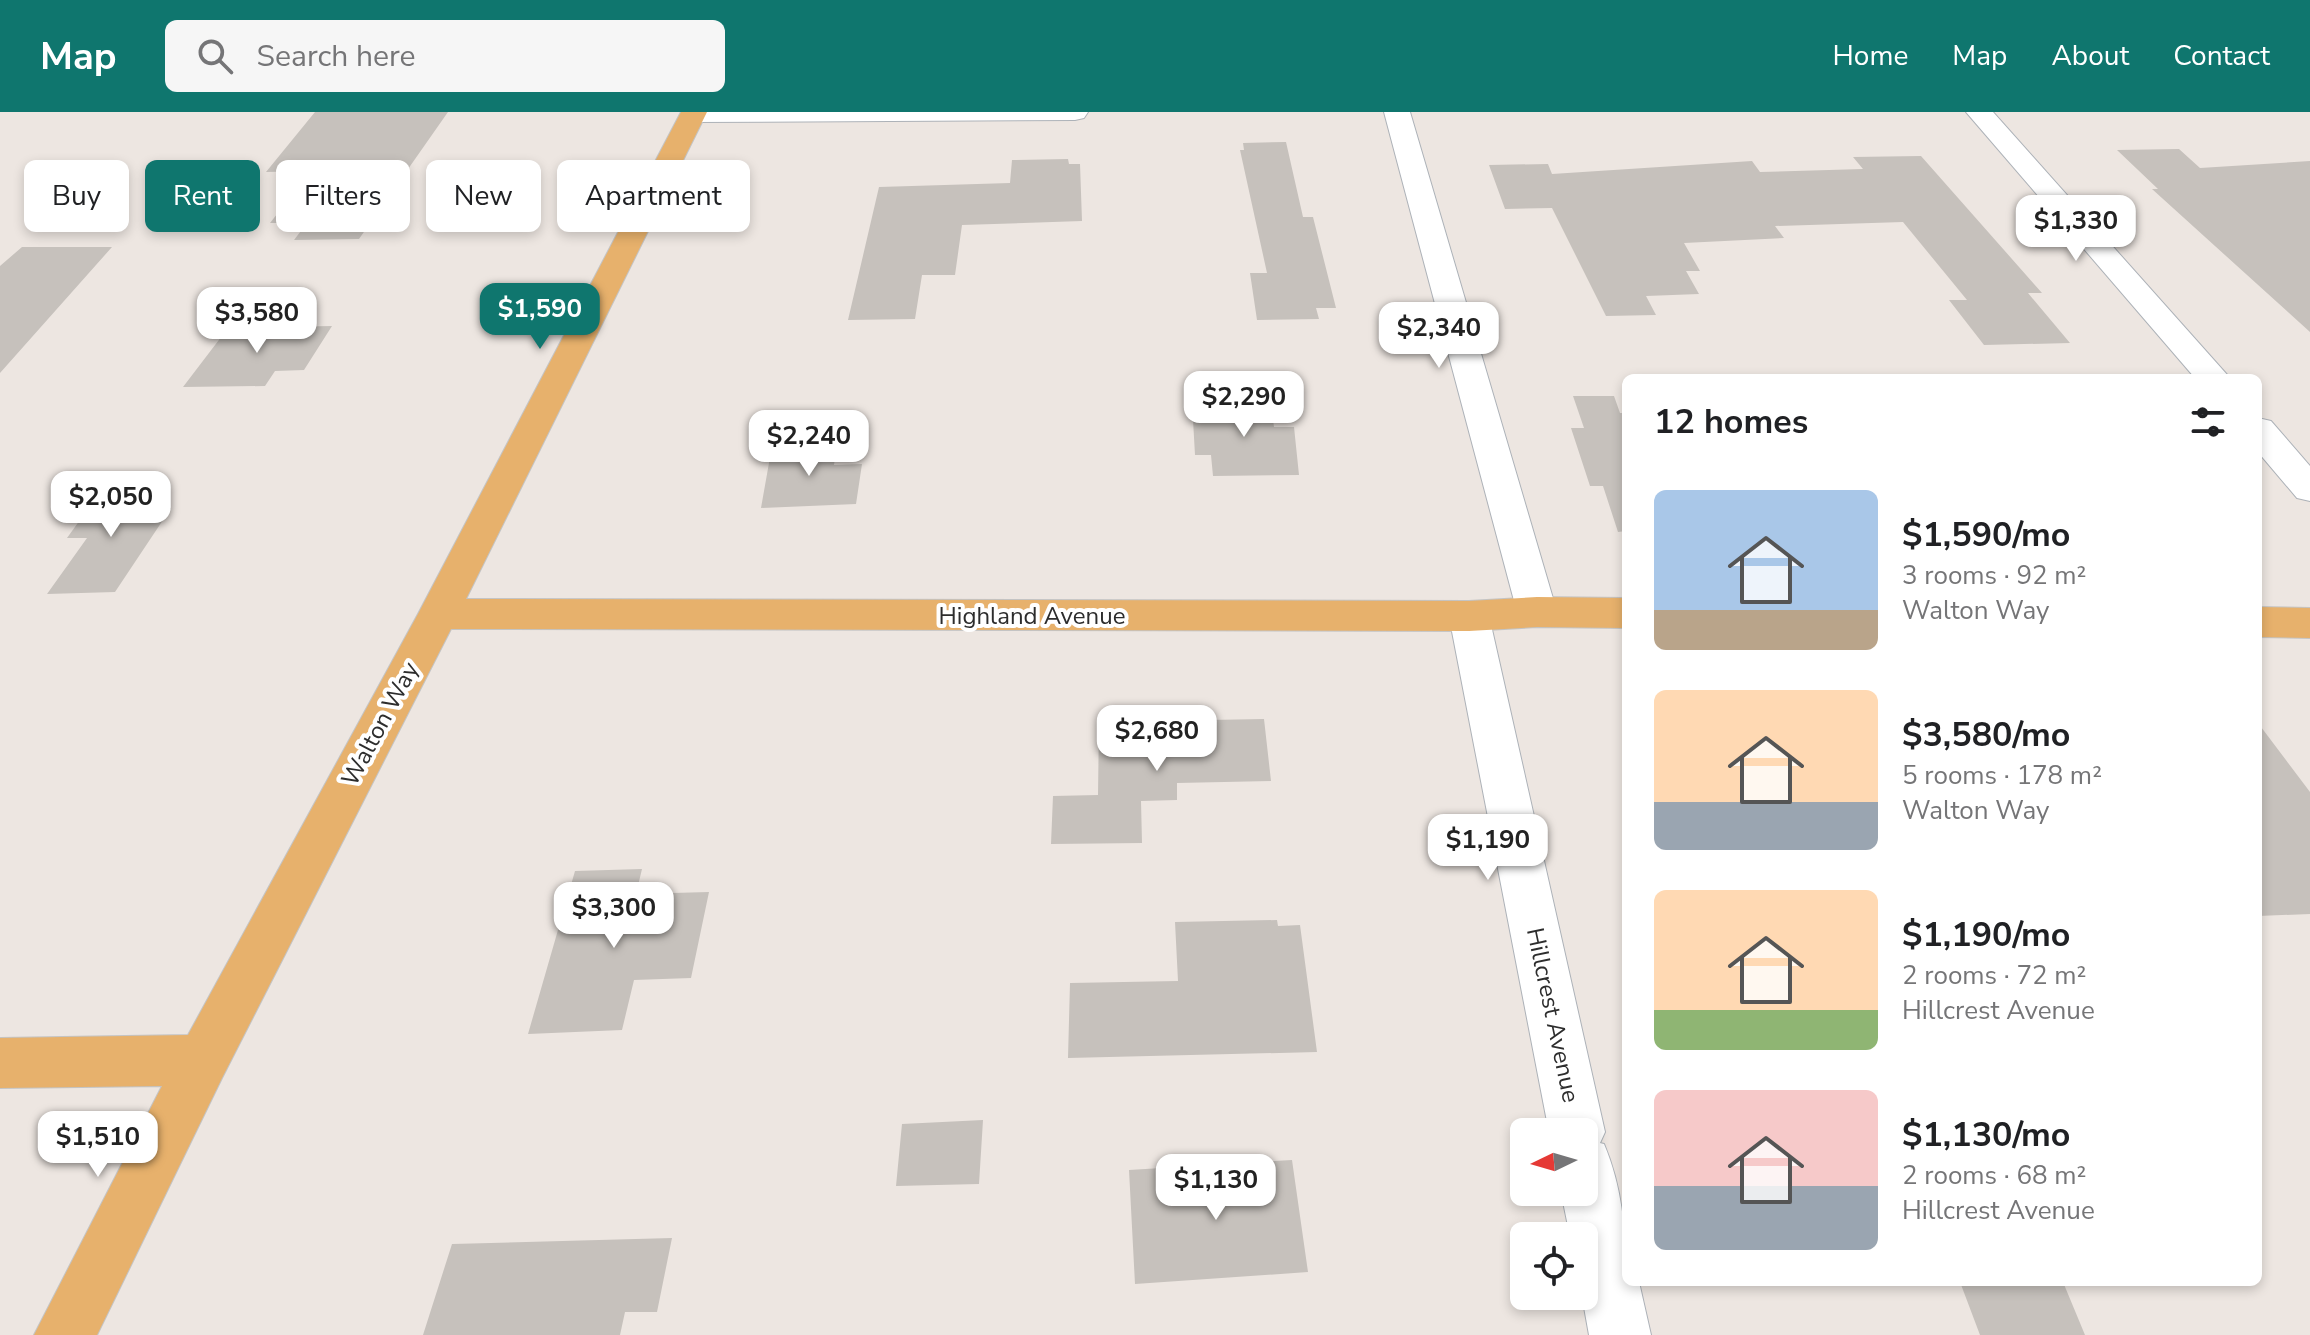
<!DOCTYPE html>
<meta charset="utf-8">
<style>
:root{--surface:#fff;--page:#f6f6f6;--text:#202124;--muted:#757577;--accent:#0f766e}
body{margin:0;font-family:"Nunito Sans",sans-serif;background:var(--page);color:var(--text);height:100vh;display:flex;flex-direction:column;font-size:30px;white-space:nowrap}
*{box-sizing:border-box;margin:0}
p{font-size:26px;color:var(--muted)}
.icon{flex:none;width:44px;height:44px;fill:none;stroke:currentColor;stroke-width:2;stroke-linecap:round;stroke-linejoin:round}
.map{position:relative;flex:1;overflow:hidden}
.side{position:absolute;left:1622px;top:262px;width:640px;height:912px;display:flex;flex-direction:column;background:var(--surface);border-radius:12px;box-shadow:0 4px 12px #0003}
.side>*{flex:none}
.guide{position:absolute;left:24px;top:48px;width:760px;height:72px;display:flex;gap:16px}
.needle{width:52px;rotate:265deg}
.buttons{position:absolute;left:1510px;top:1006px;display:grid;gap:16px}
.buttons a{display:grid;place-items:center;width:88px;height:88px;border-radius:12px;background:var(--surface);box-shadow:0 4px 12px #0003;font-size:40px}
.price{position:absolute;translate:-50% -68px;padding:0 18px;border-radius:16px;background:#fff;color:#222;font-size:26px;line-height:52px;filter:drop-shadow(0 2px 4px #0008)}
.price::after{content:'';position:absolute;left:50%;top:48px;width:24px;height:18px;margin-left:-12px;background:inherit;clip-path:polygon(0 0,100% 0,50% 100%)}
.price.selected{background:var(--accent);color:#fff}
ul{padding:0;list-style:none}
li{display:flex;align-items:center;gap:24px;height:200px;padding:0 32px}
li span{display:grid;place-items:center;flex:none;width:224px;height:160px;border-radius:12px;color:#555}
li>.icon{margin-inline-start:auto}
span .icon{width:96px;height:96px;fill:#fffc;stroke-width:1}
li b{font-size:34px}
h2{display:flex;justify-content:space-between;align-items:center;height:96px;padding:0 32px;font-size:34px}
.pill{padding:0 28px;border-radius:12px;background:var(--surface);box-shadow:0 4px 12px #0003;font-size:28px;line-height:72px}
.pill.selected{background:var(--accent);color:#fff}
header{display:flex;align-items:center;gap:48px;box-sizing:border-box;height:112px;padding:0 40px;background:var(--accent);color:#fff}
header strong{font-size:38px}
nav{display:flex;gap:44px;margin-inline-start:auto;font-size:28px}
.search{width:560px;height:72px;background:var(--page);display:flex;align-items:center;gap:20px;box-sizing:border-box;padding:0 28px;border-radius:12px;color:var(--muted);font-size:30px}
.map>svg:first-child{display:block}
.building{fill:#c6c1bc}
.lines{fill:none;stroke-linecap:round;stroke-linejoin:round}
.minor-casing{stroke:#adb2b8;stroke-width:2}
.major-casing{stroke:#c4c4c4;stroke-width:2}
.minor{fill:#fff;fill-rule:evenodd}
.major{fill:#e7b16c;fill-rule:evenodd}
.labels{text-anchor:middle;stroke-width:8;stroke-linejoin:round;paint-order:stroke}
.street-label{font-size:24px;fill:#2d2d2d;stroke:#fff}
</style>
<header>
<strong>Map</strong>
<div class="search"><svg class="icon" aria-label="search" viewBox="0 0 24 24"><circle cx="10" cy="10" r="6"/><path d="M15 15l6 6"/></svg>Search here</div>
<nav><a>Home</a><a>Map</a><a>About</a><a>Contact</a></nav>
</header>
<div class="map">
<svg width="2310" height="1223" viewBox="0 0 2310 1223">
<rect width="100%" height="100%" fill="#ede6e1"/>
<path class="building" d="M315,0H448L359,127L294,128L307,111H270L311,59L266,60Z
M1286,30L1303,105H1313L1336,196H1316L1319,207L1257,208L1250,161H1267L1240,38H1244L1243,31Z
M2179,37L2200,56L2310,49V220L2152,77H2158L2117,38Z
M1921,44L2042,181H2028L2070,231L1984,233L1949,188H1967L1903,110L1775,114L1784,126L1684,131L1700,159H1686L1699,182L1646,184L1656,203L1606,204L1552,96L1505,97L1489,53L1548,52L1552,62L1752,49L1760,60L1863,57L1853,45Z
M1068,47L1069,52H1080L1082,109L962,113L955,163H922L915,207L848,208L879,75L1010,71L1012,48Z
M22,135H112L0,261V154Z
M332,214L304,258L275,259L265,274L183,275L228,216Z
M1573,284H1614L1620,301H1626V419L1618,420L1603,374H1590L1571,316H1584Z
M1270,286L1274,315H1294L1299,363L1213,364L1211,343H1195L1192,290Z
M837,331L834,353L862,352L856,392L761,396L772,334Z
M166,374L151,397L171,396L115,480L47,482L87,426H67L103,376Z
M1264,607L1271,669L1177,671V688L1141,689L1142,731L1051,732L1053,684L1098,683L1099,610Z
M2258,611L2310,680V802L2258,804Z
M642,757L636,782L709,780L691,866L634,868L622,918L528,922L575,759Z
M1277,808L1278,814L1300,813L1317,940L1068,946L1070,871L1178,869L1175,810Z
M983,1008L979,1072L896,1074L902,1012Z
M1292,1048L1308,1160L1135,1172L1129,1058Z
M672,1126L657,1200H625L620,1223H423L452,1132Z
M1960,1170H2063L2085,1223H1980Z"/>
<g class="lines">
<g class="minor-casing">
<path id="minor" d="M682,0H1088L1084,6L1075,8L694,10L685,8Z
M1384,0H1410L1557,500L1551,510L1537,515L1523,510L1517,500Z
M1966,0H1993L2230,266H2195Z
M2258,306L2271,309L2310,354V389L2297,386L2258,340Z
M1469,489L1483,494L1489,504L1605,1020L1600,1031L1604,1032C1623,1077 1626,1122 1626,1170H1639L1651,1223H1589L1582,1184L1584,1124H1570L1561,1080H1584V1020H1549L1449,504L1455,494Z"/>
</g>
<g class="major-casing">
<path id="major" d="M681,0H707L466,487L1469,489L1537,485L1626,486V516L1537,515L1469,519L451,517L222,966L97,1223H34L162,974L0,976V926L188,923L418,502Z
M2258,495L2310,496V526L2258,525Z"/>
</g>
<use href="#minor" class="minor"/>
<use href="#major" class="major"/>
</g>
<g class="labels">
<g class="street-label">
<text x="1032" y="512">Highland Avenue</text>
<text transform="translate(380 612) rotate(-62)" y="8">Walton Way</text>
<text transform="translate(1553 903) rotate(78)" y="8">Hillcrest Avenue</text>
</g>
</g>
</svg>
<div class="buttons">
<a><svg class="needle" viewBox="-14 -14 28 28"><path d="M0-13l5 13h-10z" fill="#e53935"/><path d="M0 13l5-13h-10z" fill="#757577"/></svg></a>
<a><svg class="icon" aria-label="locate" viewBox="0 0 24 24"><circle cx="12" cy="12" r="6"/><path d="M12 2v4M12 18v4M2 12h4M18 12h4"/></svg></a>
</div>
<b class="price" style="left:2076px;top:151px">$1,330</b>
<b class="price selected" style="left:540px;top:239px">$1,590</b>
<b class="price" style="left:257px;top:243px">$3,580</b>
<b class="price" style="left:1439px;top:258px">$2,340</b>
<b class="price" style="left:1244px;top:327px">$2,290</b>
<b class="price" style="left:809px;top:366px">$2,240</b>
<b class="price" style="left:111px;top:427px">$2,050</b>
<b class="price" style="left:1157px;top:661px">$2,680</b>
<b class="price" style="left:1488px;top:770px">$1,190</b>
<b class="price" style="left:614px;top:838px">$3,300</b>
<b class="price" style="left:98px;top:1067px">$1,510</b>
<b class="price" style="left:1216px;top:1110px">$1,130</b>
<div class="guide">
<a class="pill">Buy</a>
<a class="pill selected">Rent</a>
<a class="pill">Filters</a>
<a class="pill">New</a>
<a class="pill">Apartment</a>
</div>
<section class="side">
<h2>12 homes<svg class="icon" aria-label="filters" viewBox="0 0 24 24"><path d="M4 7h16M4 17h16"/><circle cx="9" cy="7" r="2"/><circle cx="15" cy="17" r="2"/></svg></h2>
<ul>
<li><span style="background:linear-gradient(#a9c7e8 75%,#b9a48a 0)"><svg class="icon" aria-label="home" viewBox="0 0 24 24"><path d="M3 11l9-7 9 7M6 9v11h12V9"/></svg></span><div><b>$1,590/mo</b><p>3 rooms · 92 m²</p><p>Walton Way</p></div></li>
<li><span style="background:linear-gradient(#ffd9b3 70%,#9aa5b1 0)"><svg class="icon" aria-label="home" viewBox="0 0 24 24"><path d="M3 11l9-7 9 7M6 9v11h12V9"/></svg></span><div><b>$3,580/mo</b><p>5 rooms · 178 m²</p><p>Walton Way</p></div></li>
<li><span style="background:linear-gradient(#ffd9b3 75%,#8fb573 0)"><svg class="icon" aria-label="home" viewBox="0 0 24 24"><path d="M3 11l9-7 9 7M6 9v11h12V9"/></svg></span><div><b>$1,190/mo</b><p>2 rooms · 72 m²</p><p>Hillcrest Avenue</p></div></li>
<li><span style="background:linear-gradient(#f6c9c9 60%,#9aa5b1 0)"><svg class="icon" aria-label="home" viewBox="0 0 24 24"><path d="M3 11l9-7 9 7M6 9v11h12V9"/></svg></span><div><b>$1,130/mo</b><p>2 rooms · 68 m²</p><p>Hillcrest Avenue</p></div></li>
</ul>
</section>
</div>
